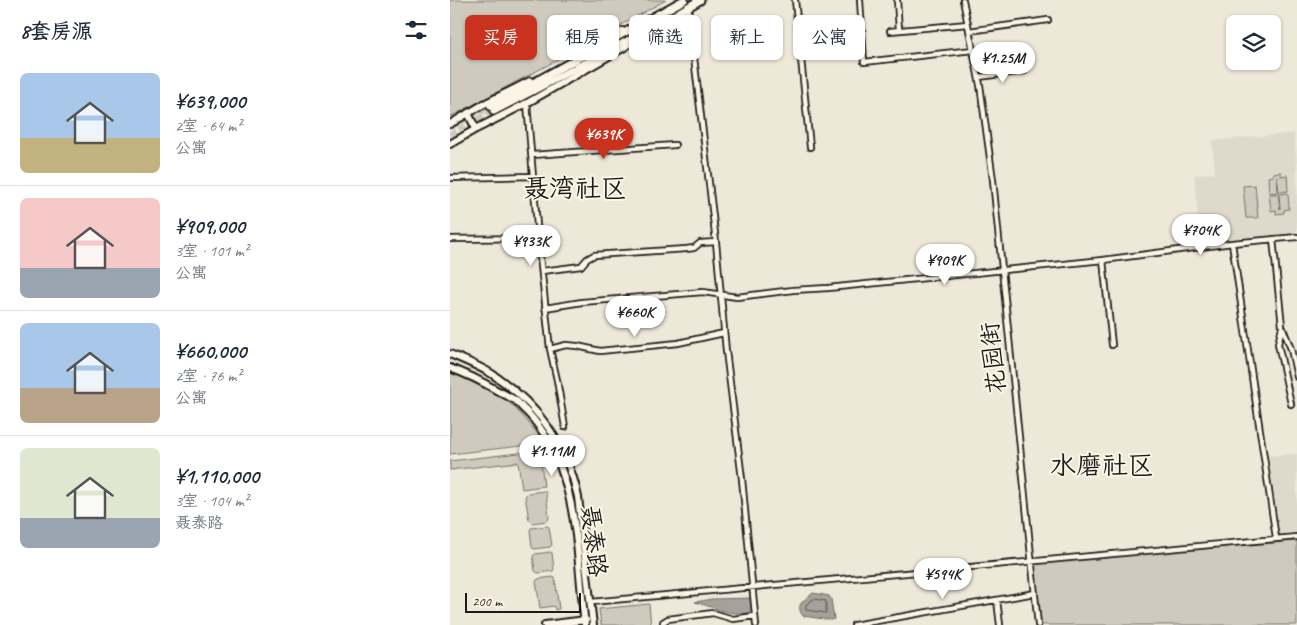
<!DOCTYPE html>
<html lang="zh">
<meta charset="utf-8">
<style>
:root{--surface:#fff;--page:#f6f6f7;--text:#1f2937;--muted:#747a83;--line:#e0e1e3;--accent:#c8321e}
body{margin:0;font-family:Caveat,"LXGW WenKai TC",sans-serif;background:var(--page);color:var(--text);height:100vh;display:flex;flex-direction:column;font-size:19px;white-space:nowrap}
*{box-sizing:border-box;margin:0}
p{font-size:16px;color:var(--muted)}
.icon{flex:none;width:28px;height:28px;fill:none;stroke:currentColor;stroke-width:2;stroke-linecap:round;stroke-linejoin:round}
.map{position:relative;flex:1;overflow:hidden}
.side{display:flex;flex-direction:column;background:var(--surface);width:450px}
.side>*{flex:none}
.top-card{position:absolute;left:15px;top:15px;width:475px;height:45px;display:flex;gap:10px}
.controls{position:absolute;left:776px;top:15px;display:grid;gap:10px}
.controls a{display:grid;place-items:center;width:55px;height:55px;border-radius:8px;background:var(--surface);box-shadow:0 1px 4px #0004;font-size:25px}
.scale{position:absolute;left:15px;bottom:12px;width:116px;box-sizing:border-box;padding-left:5px;border:2px solid #1c1c1c;border-top:0;font-size:14px;line-height:18px;white-space:nowrap;color:#1c1c1c;-webkit-text-stroke:4px #fcf5e5;paint-order:stroke}
.price{position:absolute;translate:-50% -42px;padding:0 11px;border-radius:18px;background:#fff;color:#222;font-size:16px;line-height:32px;filter:drop-shadow(0 1px 2px #0008)}
.price::after{content:'';position:absolute;left:50%;top:30px;width:15px;height:11px;margin-left:-8px;background:inherit;clip-path:polygon(0 0,100% 0,50% 100%)}
.price.current{background:var(--accent);color:#fff}
ul{padding:0;list-style:none}
li{display:flex;align-items:center;gap:15px;height:125px;padding:0 20px}
li+li{border-top:1px solid var(--line)}
li span{display:grid;place-items:center;flex:none;width:140px;height:100px;border-radius:8px;color:#555}
li>.icon{margin-inline-start:auto}
span .icon{width:60px;height:60px;fill:#fffc;stroke-width:1}
li b{font-size:21px}
h2{display:flex;justify-content:space-between;align-items:center;height:60px;padding:0 20px;font-size:21px}
.chip{padding:0 18px;border-radius:8px;background:var(--surface);box-shadow:0 1px 4px #0004;font-size:18px;line-height:45px}
.chip.current{background:var(--accent);color:#fff}
main{display:flex;flex:1;min-height:0}
.map>svg:first-child{display:block}
.built{fill:#ded9cb}
.green{fill:#cfcabd;stroke:#76736c}
.water{fill:#a7a299;stroke:#6f6c67}
.lines{fill:none;stroke-linecap:round;stroke-linejoin:round}
.shore{stroke:#54524e;stroke-width:1}
.primary-tunnel{stroke:#cec9bd;stroke-width:7;stroke-dasharray:7 3.5;stroke-linecap:butt}
.street-casing{stroke:#1c1c1c;stroke-width:8}
.secondary-casing{stroke:#1c1c1c;stroke-width:10}
.primary-casing{stroke:#1c1c1c;stroke-width:11}
.street{stroke:#fcf5e5;stroke-width:4.5}
.secondary{stroke:#fcf5e5;stroke-width:6}
.primary{stroke:#fcf5e5;stroke-width:7}
.labels{text-anchor:middle;stroke-width:4;stroke-linejoin:round;paint-order:stroke}
.street-label{font-size:24px;fill:#1c1c1c;stroke:#fcf5e5}
.quarter-label{font-size:26px;fill:#1c1c1c;stroke:#fcf5e5}
</style>
<main>
<section class="side">
<h2>8套房源<svg class="icon" aria-label="filters" viewBox="0 0 24 24"><path d="M4 7h16M4 17h16"/><circle cx="9" cy="7" r="2"/><circle cx="15" cy="17" r="2"/></svg></h2>
<ul>
<li><span style="background:linear-gradient(#a9c7e8 65%,#c2b280 0)"><svg class="icon" aria-label="home" viewBox="0 0 24 24"><path d="M3 11l9-7 9 7M6 9v11h12V9"/></svg></span><div><b>¥639,000</b><p>2室 · 64 m²</p><p>公寓</p></div></li>
<li><span style="background:linear-gradient(#f6c9c9 70%,#9aa5b1 0)"><svg class="icon" aria-label="home" viewBox="0 0 24 24"><path d="M3 11l9-7 9 7M6 9v11h12V9"/></svg></span><div><b>¥909,000</b><p>3室 · 101 m²</p><p>公寓</p></div></li>
<li><span style="background:linear-gradient(#a9c7e8 65%,#b9a48a 0)"><svg class="icon" aria-label="home" viewBox="0 0 24 24"><path d="M3 11l9-7 9 7M6 9v11h12V9"/></svg></span><div><b>¥660,000</b><p>2室 · 76 m²</p><p>公寓</p></div></li>
<li><span style="background:linear-gradient(#dfe7d0 70%,#9aa5b1 0)"><svg class="icon" aria-label="home" viewBox="0 0 24 24"><path d="M3 11l9-7 9 7M6 9v11h12V9"/></svg></span><div><b>¥1,110,000</b><p>3室 · 104 m²</p><p>聂泰路</p></div></li>
</ul>
</section>
<div class="map">
<svg width="847" height="625" viewBox="0 0 847 625">
<rect width="100%" height="100%" fill="#eee8d9"/>
<filter id="ink" filterUnits="userSpaceOnUse"><feTurbulence type="fractalNoise" baseFrequency=".02" numOctaves="2"/><feDisplacementMap in="SourceGraphic" scale="10" xChannelSelector="R" yChannelSelector="G"/><feConvolveMatrix kernelMatrix="1 2 1 2 8 2 1 2 1" color-interpolation-filters="sRGB"/></filter>
<g filter="url(#ink)">
<path class="built" d="M844,133L847,165V235L771,243L770,223L773,222V217L748,220L744,175L765,173L762,141Z
M847,454V533L830,534L818,456Z"/>
<path class="green" d="M0,0H216L111,58L0,117Z
M831,172V176L837,175L838,191L829,192L827,176L828,192L819,193L818,177L823,176V173Z
M805,185L808,218H796L793,186Z
M838,193L839,209L834,210V213L826,214V210L821,211L819,194H828L830,209L829,194Z
M0,373C18,380 37,387 53,398C67,408 79,423 90,437L89,444L0,454Z
M86,451L90,454L94,486L72,489L68,462L0,470V461Z
M94,491L96,492L99,518L97,521L82,523L79,520L75,496L78,493Z
M97,526L99,527L102,545L100,547L84,549L82,547L80,530L81,528Z
M847,541V625H591L584,563Z
M100,552L102,553L104,569L103,571L88,573L85,571L83,556L85,554Z
M103,577L105,578L109,609L105,610L104,606L90,608L86,581L88,579Z
M199,604L201,625H151L149,609Z"/>
<path class="water" d="M363,593L379,596L381,599L384,619L381,620L353,616C344,604 355,600 363,593Z
M301,598L302,612C284,617 263,607 245,602L263,599Z"/>
<g class="lines">
<path class="shore" d="M364,599L376,601V613L356,610V605Z"/>
<path class="primary-tunnel" d="M1,126L41,106
M0,135L44,111"/>
<g class="street-casing">
<path id="street" d="M345,0L360,147
M410,0L414,62L523,50
M447,0L449,30
M513,0L530,85L543,180L588,625
M238,7L266,242L276,351L292,479L306,625
M440,31L518,24
M519,31L598,20
M529,77L574,71
M77,103L88,238L100,349L107,380L115,427
M82,155L225,145
M0,178L83,176
M0,239L98,238
M823,239L832,326L841,349L847,377
M782,243L826,538
M653,260L782,243L847,237
M92,271L131,266L137,259L144,255L236,249L244,248L250,243L266,242
M95,308L132,302L253,292L287,297L343,290L378,288L653,260L662,345
M832,327L828,344L841,404
M100,349L116,345L127,346L150,351L228,343L274,333
M547,600L550,625
M141,602L847,537
M213,625V622L218,619L263,613L283,619L305,616
M404,625L585,593"/>
</g>
<g class="secondary-casing">
<path id="secondary" d="M133,52L172,31
M18,113L26,129
M0,124L34,104L80,81
M0,144L26,129L77,103L173,48L184,40
M0,354C14,360 29,366 42,374C87,403 117,445 128,497L143,625
M0,368C17,374 33,382 48,391C54,394 60,397 65,400C69,403 72,408 76,411C130,466 126,554 135,625
M95,625L136,620"/>
</g>
<g class="primary-casing">
<path id="primary" d="M41,106L234,0
M44,111L204,27L250,0"/>
</g>
<use href="#street" class="street"/>
<use href="#secondary" class="secondary"/>
<use href="#primary" class="primary"/>
</g>
</g>
<g class="labels">
<g class="street-label">
<text transform="translate(543 358) rotate(-96)" y="8">花园街</text>
<text transform="translate(144 541) rotate(83)" y="8">聂泰路</text>
</g>
<g class="quarter-label">
<text x="125" y="197">聂湾社区</text>
<text x="652" y="474">水磨社区</text>
</g>
</g>
</svg>
<div class="controls">
<a><svg class="icon" aria-label="layers" viewBox="0 0 24 24"><path d="M12 4l9 5-9 5-9-5zM3 14l9 5 9-5"/></svg></a>
</div>
<div class="scale">200 m</div>
<b class="price" style="left:553px;top:84px">¥1.25M</b>
<b class="price current" style="left:154px;top:160px">¥639K</b>
<b class="price" style="left:751px;top:256px">¥704K</b>
<b class="price" style="left:81px;top:267px">¥933K</b>
<b class="price" style="left:495px;top:286px">¥909K</b>
<b class="price" style="left:185px;top:338px">¥660K</b>
<b class="price" style="left:102px;top:477px">¥1.11M</b>
<b class="price" style="left:493px;top:600px">¥594K</b>
<div class="top-card">
<a class="chip current">买房</a>
<a class="chip">租房</a>
<a class="chip">筛选</a>
<a class="chip">新上</a>
<a class="chip">公寓</a>
</div>
</div>
</main>
